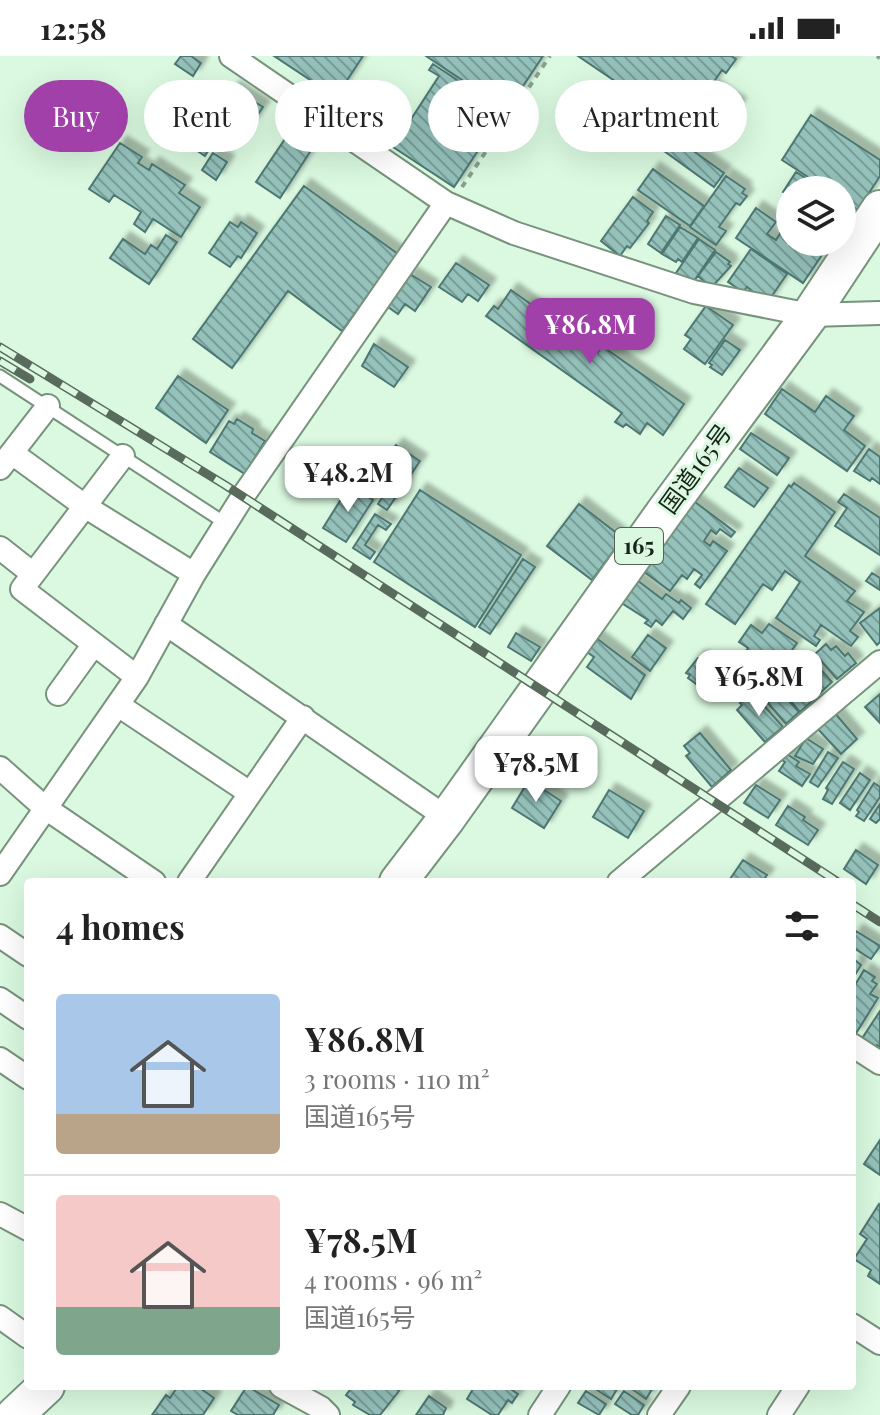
<!DOCTYPE html>
<meta charset="utf-8">
<style>
:root{--surface:#fff;--page:#f6f6f6;--text:#222;--muted:#767676;--line:#e0e0e0;--accent:#a040a8}
body{margin:0;font-family:"Playfair Display","Noto Sans JP",serif;background:var(--page);color:var(--text);height:100vh;display:flex;flex-direction:column;font-size:30px;white-space:nowrap}
*{box-sizing:border-box;margin:0}
p{font-size:26px;color:var(--muted)}
.icon{flex:none;width:44px;height:44px;fill:none;stroke:currentColor;stroke-width:2;stroke-linecap:round;stroke-linejoin:round}
.map{position:relative;flex:1;overflow:hidden}
.side{position:absolute;left:24px;top:822px;width:832px;height:512px;display:flex;flex-direction:column;background:var(--surface);border-radius:8px;box-shadow:0 8px 32px #0002}
.side>*{flex:none}
.top-card{position:absolute;left:24px;top:24px;width:832px;height:72px;display:flex;gap:16px}
.controls{position:absolute;left:776px;top:120px;display:grid;gap:16px}
.controls a{display:grid;place-items:center;width:80px;height:80px;border-radius:50%;background:var(--surface);box-shadow:0 8px 32px #0002;font-size:40px}
.price{position:absolute;translate:-50% -68px;padding:0 18px;border-radius:16px;background:#fff;color:#222;font-size:26px;line-height:52px;filter:drop-shadow(0 2px 4px #0008)}
.price::after{content:'';position:absolute;left:50%;top:48px;width:24px;height:18px;margin-left:-12px;background:inherit;clip-path:polygon(0 0,100% 0,50% 100%)}
.price.on{background:var(--accent);color:#fff}
ul{padding:0;list-style:none}
li{display:flex;align-items:center;gap:24px;height:200px;padding:0 32px}
li+li{border-top:2px solid var(--line)}
li span{display:grid;place-items:center;flex:none;width:224px;height:160px;border-radius:8px;color:#555}
li>.icon{margin-inline-start:auto}
span .icon{width:96px;height:96px;fill:#fffc;stroke-width:1}
li b{font-size:34px}
h2{display:flex;justify-content:space-between;align-items:center;height:96px;padding:0 32px;font-size:34px}
.tag{padding:0 28px;border-radius:36px;background:var(--surface);box-shadow:0 8px 32px #0002;font-size:28px;line-height:72px}
.tag.on{background:var(--accent);color:#fff}
.status{display:flex;justify-content:space-between;align-items:center;height:56px;padding:0 40px;background:var(--surface);direction:ltr}
.status svg{height:22px;fill:currentColor}
.map>svg:first-child{display:block}
.building{fill:url(#building-back-hatch);stroke:#4e7772;stroke-width:2;filter:url(#shadow)}
.lines{fill:none;stroke-linecap:round;stroke-linejoin:round}
.service-casing{stroke:#77937c;stroke-width:15}
.minor-casing{stroke:#77937c;stroke-width:26}
.trunk-casing{stroke:#77937c;stroke-width:40}
.path{stroke:#889f8d;stroke-width:4;stroke-dasharray:6 6;stroke-linecap:butt}
.service{stroke:#fff;stroke-width:11}
.minor{stroke:#fff;stroke-width:22}
.trunk{stroke:#fff;stroke-width:36}
.rail-casing{stroke:#596b5d;stroke-width:9}
.rail{stroke:#daf9e0;stroke-width:6;stroke-dasharray:18;stroke-linecap:butt}
.labels{text-anchor:middle;stroke-width:6;stroke-linejoin:round;paint-order:stroke}
.shield{fill:#daf9e0;stroke:#526355;stroke-width:2}
.shield-label{font-size:22px;font-weight:bold;fill:#18231a}
.street-label{font-size:24px;fill:#18231a;stroke:#daf9e0}
</style>
<div class="status"><b>12:58</b><svg viewBox="0 0 49 12"><path d="M0 12V9h3v3zM5 12V6h3v6zM10 12V3h3v9zM15 12V0h3v12zM26 1h20v11H26zM47 4h2v5h-2z"/></svg></div>
<div class="map">
<svg width="880" height="1359" viewBox="0 0 880 1359">
<defs>
<pattern id="building-back-hatch" width="6" height="6" patternUnits="userSpaceOnUse" patternTransform="scale(2)"><rect width="6" height="6" fill="#95c1bb"/><path d="M-1 5l2 2M0 0l6 6M5-1l2 2" fill="none" stroke="#799c97"/></pattern>
<filter id="shadow"><feDropShadow dx="7" dy="-7" stdDeviation="2" flood-color="#0004"/></filter>
</defs>
<rect width="100%" height="100%" fill="#daf9e0"/>
<path class="building" d="M181,0H191L201,7L193,20L175,8Z
M274,0H363L336,41Z
M426,0H543L507,54Z
M578,0H731L736,3L726,17L722,14L711,30L739,49L713,86L664,53L662,57Z
M433,8L504,55L454,131L393,91L439,20L429,14Z
M233,32L263,51L251,69L221,51Z
M170,59L188,70L180,84L162,73Z
M811,59L880,104V120L858,154L842,143V134H828L782,104Z
M645,60L724,117L714,131L635,74Z
M189,71L201,78L192,92L180,85Z
M201,79L213,87L205,100L193,92Z
M287,80L310,96L280,142L256,126Z
M120,87L142,101L138,107L149,114L152,108L185,129L179,137L200,151L181,181L153,163L145,176L134,168L141,156L114,139L109,146L89,133Z
M213,97L227,106L216,124L202,114Z
M653,113L704,150L690,170L638,134Z
M796,116L824,134H790V140L783,136Z
M726,120L745,133L742,137L747,140L740,149L736,147L719,171L726,175L716,189L690,171Z
M304,130L398,198L342,275L288,235L232,312L193,283Z
M633,141L653,156L647,165L649,167L630,192L627,190L620,200L601,185Z
M842,146L854,154L842,173Z
M756,152L776,166L767,178L776,184L784,171L790,175V186H822L828,190L803,227L736,182Z
M666,160L680,169L661,197L648,188Z
M230,166L238,171L241,166L257,177L241,202L238,200L230,211L209,197Z
M680,171L698,182L682,206L678,203L676,206L662,198Z
M166,179L177,186L149,228L110,202L123,183L145,198L151,189L157,193Z
M699,183L715,194L692,228L676,217Z
M751,193L787,218L767,247L747,231L743,236L728,226Z
M716,196L730,206L728,208L731,210L711,232L698,220Z
M456,207L489,229L478,245L468,238L462,246L439,231Z
M410,218L431,231L415,255L405,248L398,258L388,251Z
M511,234L598,296L602,290L684,348L663,379L647,367L640,378L626,368L623,371L615,366L622,357L486,260L494,250L498,253Z
M706,250L733,269L705,308L684,293L691,283L685,279Z
M624,261L635,268L627,279L617,271Z
M725,284L740,294L722,319L710,311L712,309L709,307Z
M374,288L408,311L394,331L362,310Z
M178,320L228,354L206,387L156,352Z
M782,333L815,356L826,340L854,360L844,374L865,390L847,415L765,358Z
M237,363L253,373L252,377L265,385L245,418L210,396L229,365L234,368Z
M751,377L789,402L777,419L740,393Z
M396,389L420,405L387,454L378,448L383,440L369,431Z
M869,393L880,401V428L872,422L870,425L854,415Z
M739,412L768,432L754,451L725,431Z
M794,427L835,456L805,500L855,535L847,545L864,556L850,575L858,581L851,590L821,569L814,580L820,584L816,590L776,562L800,526L785,515L772,534L763,528L735,568L706,548L789,429L791,431Z
M350,429L373,444L346,486L323,472Z
M420,434L521,499L475,571L374,506Z
M844,438L880,462V499L835,470L847,452L838,446Z
M691,443L735,476L731,481L720,473L716,478L711,474L704,485L710,490L713,485L727,495L700,532L695,528L702,519L694,513L687,523L682,519L670,535L639,512Z
M579,448L623,482L592,524L547,490Z
M375,458L391,468L386,474L378,469L365,489L375,496L370,503L353,492Z
M523,503L535,511L490,578L479,571Z
M872,517L880,522V534L866,525Z
M637,524L662,543L666,538L679,547L681,544L691,552L683,563L673,555L662,569L656,564L651,571L645,567L648,564L620,546Z
M880,552V586L877,589L860,567Z
M769,568L797,587L765,632L756,626L752,632L731,617L748,592L739,586L751,569L762,577Z
M516,577L540,591L531,605L508,591Z
M591,578L645,619L631,643L587,611L594,601L581,592Z
M648,579L666,592L650,615L632,601Z
M826,588L831,594L836,590L845,600L848,597L856,607L837,623L815,598Z
M698,602H702L717,614L703,633L688,622L690,619L686,617Z
M813,605L832,626L800,656L781,634Z
M781,636L799,656L786,668L768,647Z
M880,638V667L865,651Z
M749,639L756,647L759,644L783,671L765,686L737,654L742,649L740,647Z
M834,656L857,683L841,698L817,672Z
M700,677L731,714L712,731L686,700L690,697L684,690Z
M806,682L823,693L813,708L795,700Z
M784,696L799,706L796,710L810,718L802,730L779,715L785,706L780,703Z
M828,696L838,702L818,731L810,726Z
M843,706L854,713L832,748L823,743L828,734L826,732Z
M860,717L870,724L850,754L840,747Z
M529,724L561,745L544,772L512,752Z
M874,727L880,731V741L864,765L856,760L859,756L857,754Z
M756,729L780,744L768,762L744,747Z
M609,734L644,755L628,782L593,761Z
M880,748V763L876,767L870,763Z
M788,750L805,761L803,764L818,774L808,789L776,769Z
M856,794L878,809L866,828L844,813Z
M743,804L767,819L762,826H728Z
M856,875L880,890L871,903L852,891V881Z
M855,904L861,909L852,924V908Z
M864,914L875,921L872,925L877,928L870,938L878,942L855,979L852,977V934Z
M880,955V991L877,989L874,992L861,984Z
M880,1084V1119L864,1108Z
M879,1148L880,1149V1228L868,1220L871,1214L854,1203L867,1183L860,1178Z
M178,1330H197L214,1342L203,1359H152L166,1339L170,1342Z
M247,1330L279,1349L273,1359H238L231,1355Z
M353,1330H393L399,1335L380,1359H370L353,1349L355,1346L346,1339Z
M471,1330H506L518,1338L512,1347L508,1344L498,1359H492L467,1343L473,1333Z
M591,1330H619L611,1343Z
M628,1330H654L646,1343Z
M586,1335L606,1348L599,1359L578,1347Z
M624,1335L644,1349L638,1359H632L615,1348Z
M429,1340L446,1352L443,1359H416Z"/>
<g class="lines">
<g class="service-casing">
<path id="service" d="M0,320L225,467"/>
</g>
<g class="minor-casing">
<path id="minor" d="M231,0L446,147L514,177L694,236L810,259L880,257
M12,397L86,451L194,518
M123,400L22,533L137,621
M0,412L48,350
M0,492L33,518
M166,568L447,762
M58,638L94,588
M118,649L250,737
M0,712L44,751L154,826
M0,818L137,621L194,518L243,440L446,147
M189,826L303,661
M619,826L880,606
M0,880L28,899
M0,943L28,962
M852,989L880,1007
M0,1003L28,1022
M0,1158L28,1173
M0,1261L28,1281
M852,1269L880,1287
M281,1330L321,1352L328,1359
M540,1359L559,1330
M659,1359L679,1330
M779,1359L798,1330"/>
</g>
<g class="trunk-casing">
<path id="trunk" d="M398,826L447,762L666,454L810,259L880,153
M15,1359L46,1330"/>
</g>
<path class="path" d="M877,0L880,2
M462,131L550,0"/>
<use href="#service" class="service"/>
<use href="#minor" class="minor"/>
<use href="#trunk" class="trunk"/>
<g class="rail-casing">
<path id="rail" d="M0,291L225,429L838,826
M0,305L30,323
M852,848L880,866"/>
</g>
<use href="#rail" class="rail"/>
</g>
<g class="labels">
<rect class="shield" x="615" y="472" width="48" height="36" rx="6"/>
<g class="shield-label">
<text x="639" y="498">165</text>
</g>
<g class="street-label">
<text transform="translate(696 413) rotate(-54)" y="8">国道165号</text>
</g>
</g>
</svg>
<div class="controls">
<a><svg class="icon" aria-label="layers" viewBox="0 0 24 24"><path d="M12 4l9 5-9 5-9-5zM3 14l9 5 9-5"/></svg></a>
</div>
<b class="price on" style="left:590px;top:310px">¥86.8M</b>
<b class="price" style="left:348px;top:458px">¥48.2M</b>
<b class="price" style="left:759px;top:662px">¥65.8M</b>
<b class="price" style="left:536px;top:748px">¥78.5M</b>
<div class="top-card">
<a class="tag on">Buy</a>
<a class="tag">Rent</a>
<a class="tag">Filters</a>
<a class="tag">New</a>
<a class="tag">Apartment</a>
</div>
<section class="side">
<h2>4 homes<svg class="icon" aria-label="filters" viewBox="0 0 24 24"><path d="M4 7h16M4 17h16"/><circle cx="9" cy="7" r="2"/><circle cx="15" cy="17" r="2"/></svg></h2>
<ul>
<li><span style="background:linear-gradient(#a9c7e8 75%,#b9a48a 0)"><svg class="icon" aria-label="home" viewBox="0 0 24 24"><path d="M3 11l9-7 9 7M6 9v11h12V9"/></svg></span><div><b>¥86.8M</b><p>3 rooms · 110 m²</p><p>国道165号</p></div></li>
<li><span style="background:linear-gradient(#f6c9c9 70%,#7fa58c 0)"><svg class="icon" aria-label="home" viewBox="0 0 24 24"><path d="M3 11l9-7 9 7M6 9v11h12V9"/></svg></span><div><b>¥78.5M</b><p>4 rooms · 96 m²</p><p>国道165号</p></div></li>
</ul>
</section>
</div>
